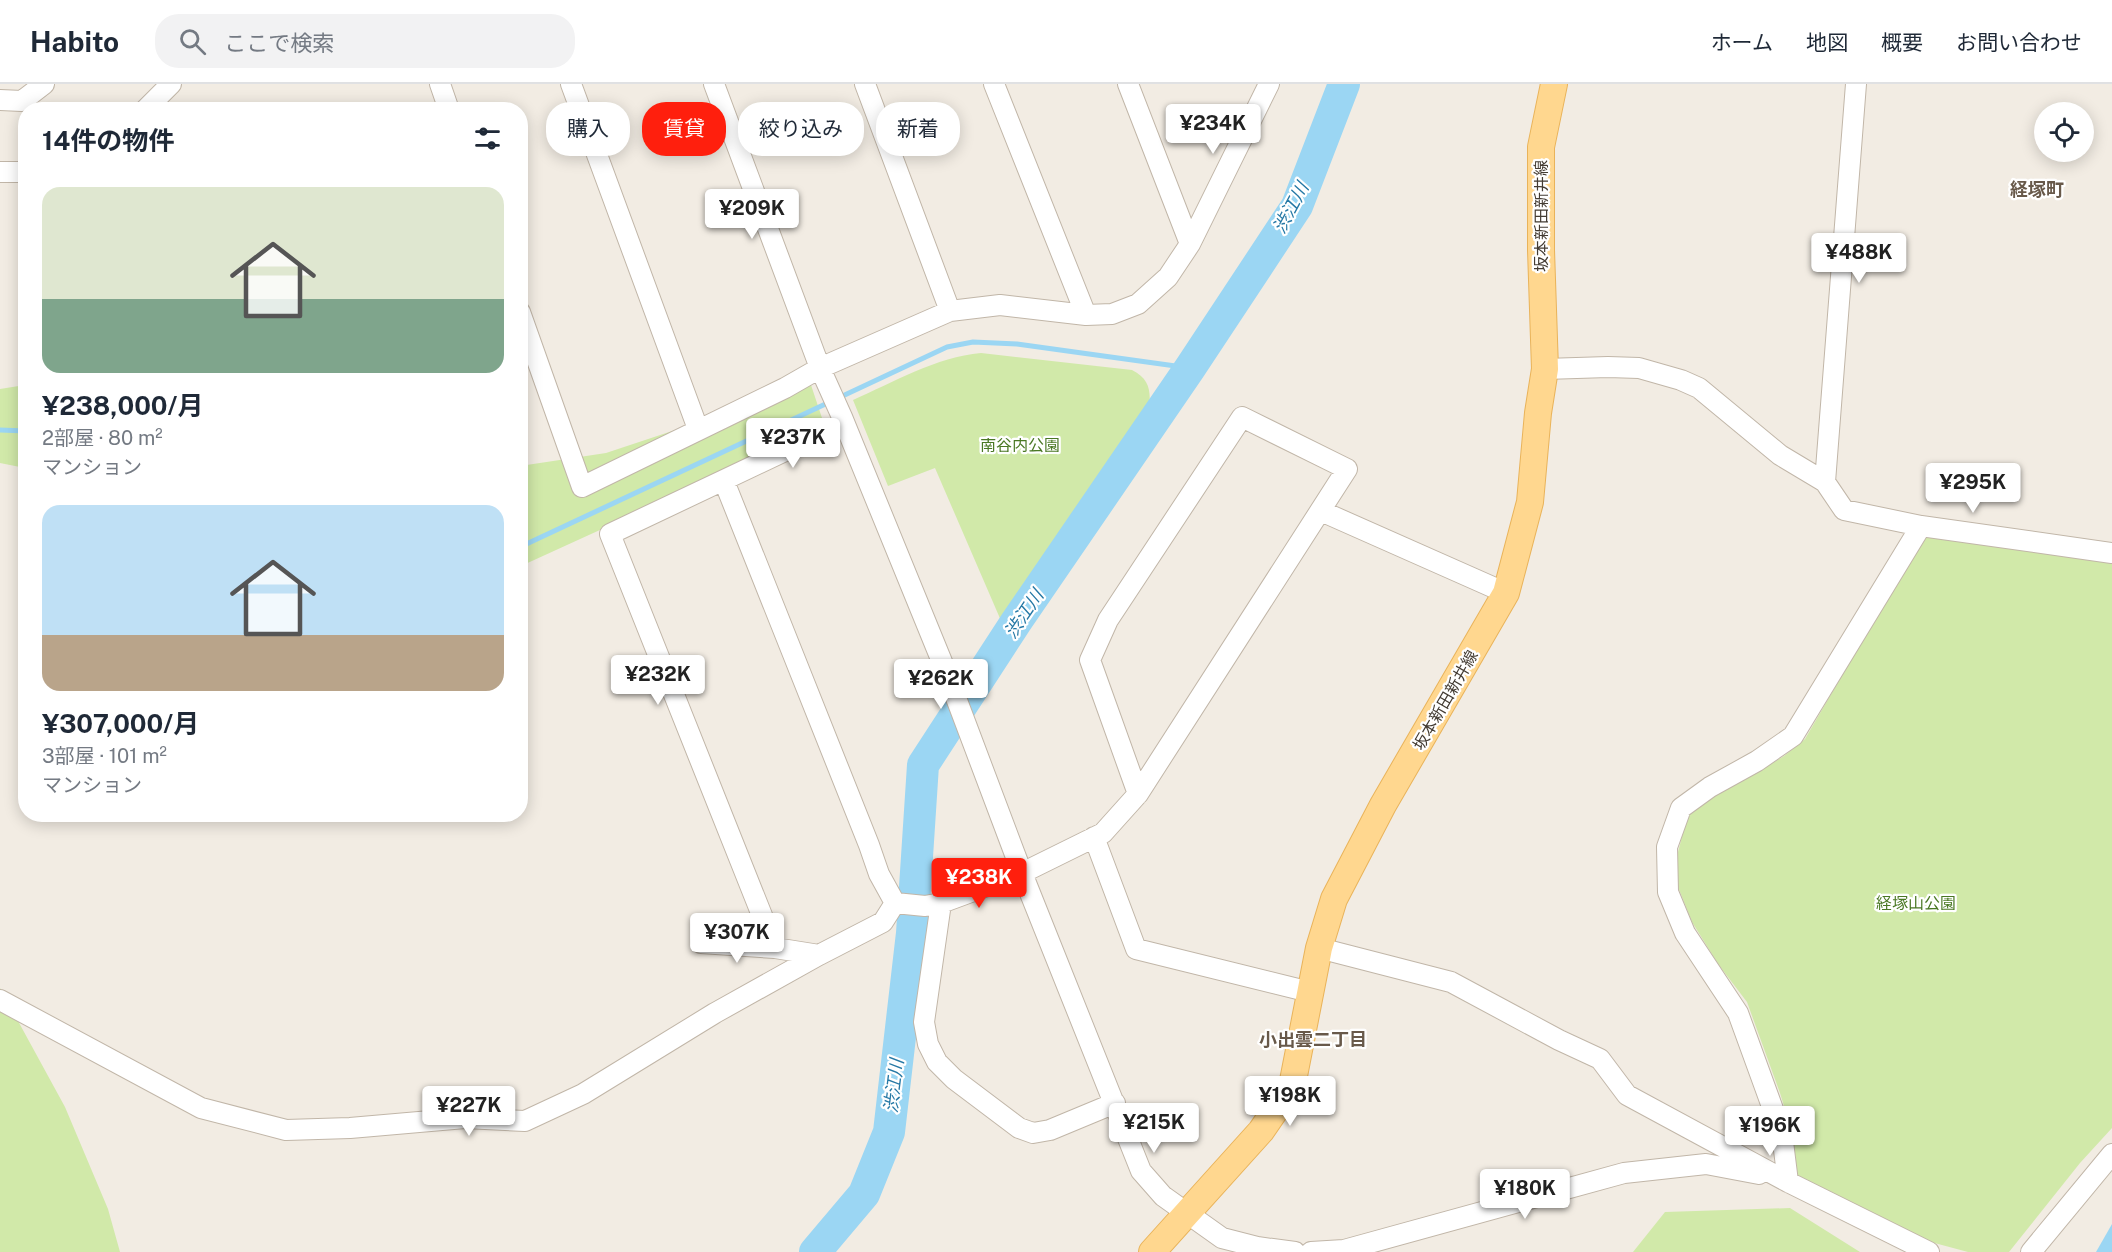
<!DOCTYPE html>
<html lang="ja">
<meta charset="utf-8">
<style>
:root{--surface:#fff;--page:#f2f2f3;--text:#1f2937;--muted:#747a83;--line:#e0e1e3;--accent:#ff1f0d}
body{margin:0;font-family:"Public Sans","Noto Sans JP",sans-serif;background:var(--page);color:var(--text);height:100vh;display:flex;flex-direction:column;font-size:22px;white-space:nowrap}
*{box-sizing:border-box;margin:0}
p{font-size:20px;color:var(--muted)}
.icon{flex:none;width:33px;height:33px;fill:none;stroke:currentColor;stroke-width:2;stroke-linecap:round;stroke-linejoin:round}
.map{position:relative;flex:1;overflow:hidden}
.panel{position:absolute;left:18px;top:18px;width:510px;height:720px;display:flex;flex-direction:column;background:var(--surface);border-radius:24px;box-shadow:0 3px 15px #0003}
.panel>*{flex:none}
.top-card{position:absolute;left:546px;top:18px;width:570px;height:54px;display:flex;gap:12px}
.buttons{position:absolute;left:2034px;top:18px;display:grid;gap:12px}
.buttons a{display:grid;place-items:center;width:60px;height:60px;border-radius:50%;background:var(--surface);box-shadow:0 3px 15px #0003;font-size:30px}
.price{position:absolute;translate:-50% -51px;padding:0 14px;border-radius:6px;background:#fff;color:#222;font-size:20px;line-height:39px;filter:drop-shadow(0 2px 3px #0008)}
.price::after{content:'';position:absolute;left:50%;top:36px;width:18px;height:14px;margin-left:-9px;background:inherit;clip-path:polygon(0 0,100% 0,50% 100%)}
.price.active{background:var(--accent);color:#fff}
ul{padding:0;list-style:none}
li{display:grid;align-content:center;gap:12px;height:318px;padding:0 24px}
li span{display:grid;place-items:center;height:186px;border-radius:18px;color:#555}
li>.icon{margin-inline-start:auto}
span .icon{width:108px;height:108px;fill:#fffc;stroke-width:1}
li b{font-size:26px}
h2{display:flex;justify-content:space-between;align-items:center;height:72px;padding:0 24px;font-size:26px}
.chip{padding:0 21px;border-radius:24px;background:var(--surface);box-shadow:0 3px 15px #0003;font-size:21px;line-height:54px}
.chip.active{background:var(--accent);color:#fff}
header{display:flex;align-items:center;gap:36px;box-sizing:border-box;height:84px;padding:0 30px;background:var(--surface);border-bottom:2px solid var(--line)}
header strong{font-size:28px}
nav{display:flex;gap:33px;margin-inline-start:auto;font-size:21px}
.search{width:420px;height:54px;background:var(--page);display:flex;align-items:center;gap:15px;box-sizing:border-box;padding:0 21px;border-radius:24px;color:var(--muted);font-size:22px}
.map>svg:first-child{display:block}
.green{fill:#d1e9a9}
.water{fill:#9bd6f3}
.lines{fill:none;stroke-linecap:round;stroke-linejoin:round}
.stream{stroke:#9bd6f3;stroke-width:5}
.river{stroke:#9bd6f3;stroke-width:32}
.minor-casing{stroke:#c1b6a8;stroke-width:22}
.major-casing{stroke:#e9b35a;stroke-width:28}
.minor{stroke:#fff;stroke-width:20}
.major{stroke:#ffd78f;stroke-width:26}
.labels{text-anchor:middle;stroke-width:4.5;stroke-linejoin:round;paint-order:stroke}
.street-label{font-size:16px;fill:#443c33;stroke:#fff}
.park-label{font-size:16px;fill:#4a7824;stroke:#fff}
.neighbourhood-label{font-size:18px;font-weight:bold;fill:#68594a;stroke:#fff}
.water-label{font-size:18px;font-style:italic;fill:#2578a5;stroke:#fff}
</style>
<header>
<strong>Habito</strong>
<div class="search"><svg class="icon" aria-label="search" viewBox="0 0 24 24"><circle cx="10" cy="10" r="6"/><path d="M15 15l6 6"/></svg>ここで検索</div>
<nav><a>ホーム</a><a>地図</a><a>概要</a><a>お問い合わせ</a></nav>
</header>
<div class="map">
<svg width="2112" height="1168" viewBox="0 0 2112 1168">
<rect width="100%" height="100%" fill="#f2ece3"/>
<path class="green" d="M981,269L1132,286C1150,295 1151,307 1149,326L1002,539L935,384L888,402L853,316C894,298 936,273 981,269Z
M25,301H26L25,384L0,379V305Z
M811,301L824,340L659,419L521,482L520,382L606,369Z
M1927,451L2107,476L2112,479V1044L2080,1079L2009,1168H1968L1927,1157L1796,1095L1792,1048L1780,1009L1747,918L1718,880L1692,838L1678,803V768L1688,729L1712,711L1746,695L1784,672L1805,655L1852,574Z
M0,904L65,1023L108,1125L120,1168H0Z
M1790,1124L1860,1168H1633L1665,1128Z"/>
<path class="water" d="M2112,1140V1168H2096Z"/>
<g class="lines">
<path class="stream" d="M0,346L26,347
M520,463L947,263L973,258L1017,260L1190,284"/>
<path class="river" d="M815,1168L864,1110L889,1048L912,849L923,681L1016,538L1190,284L1297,122L1344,0"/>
<g class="minor-casing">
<path id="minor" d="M440,0L449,26
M571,0L698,345
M714,0L820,284L842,333L947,590L1022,789L1141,1087L1163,1112L1222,1154L1257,1163L1295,1168
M865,0L950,227
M994,0L1086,231
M1128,0L1190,160
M0,16L22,17L44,0
M145,26L171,0
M0,88H26
M520,228L582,403L785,304L820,284L950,227L1000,221L1086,231L1112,230L1138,220L1168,193L1190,160L1269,0
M1545,285L1608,283L1639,284L1681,296L1699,304L1780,371L1825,398L1844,426L1921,442L2112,469
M724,397L869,761L879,790L895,819
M1825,398L1856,0
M1321,427L1506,509
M1094,753L1136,865L1310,908
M895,819L925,822L941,819L1022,789L1103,749L1138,710L1347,385L1242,333L1108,536L1090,576L1138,710
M941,819L924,938L928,960L937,978L954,995L1019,1044L1033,1049L1050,1046L1115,1019
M701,859L775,864
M1319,864L1451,898L1559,956L1600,975L1627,1011L1788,1098L1929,1168
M819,871L775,864L610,450L844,339
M0,916L201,1024L286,1046L350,1044L465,1034L525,1037L583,1010L715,929L819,871L883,838L895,819
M1788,1098L1782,1050L1738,929L1685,849L1668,808L1667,763L1681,724L1710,703L1757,677L1793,652L1921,442
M1311,1168L1344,1166L1624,1089L1706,1080L1759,1090
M2031,1168L2112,1070"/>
</g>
<g class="major-casing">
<path id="major" d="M1152,1168L1261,1047L1292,1002L1319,864L1334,815L1383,721L1506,509L1530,418L1538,329L1545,285L1541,166V63L1554,0"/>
</g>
<use href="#minor" class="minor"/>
<use href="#major" class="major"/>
</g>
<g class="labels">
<g class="street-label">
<text transform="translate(1541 132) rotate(-90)" y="6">坂本新田新井線</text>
<text transform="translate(1445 616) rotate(-60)" y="6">坂本新田新井線</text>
</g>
<g class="park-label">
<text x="1020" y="367">南谷内公園</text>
<text x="1916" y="825">経塚山公園</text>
</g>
<g class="neighbourhood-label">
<text x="2037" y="112">経塚町</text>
<text x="1313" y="962">小出雲二丁目</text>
</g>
<g class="water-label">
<text transform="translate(1291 124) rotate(-62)" y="6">渋江川</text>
<text transform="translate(1024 530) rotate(-56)" y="6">渋江川</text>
<text transform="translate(894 1002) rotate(-83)" y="6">渋江川</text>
</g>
</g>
</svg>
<div class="buttons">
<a><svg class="icon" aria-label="locate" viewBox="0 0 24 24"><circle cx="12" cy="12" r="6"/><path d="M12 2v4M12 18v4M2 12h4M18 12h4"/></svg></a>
</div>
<b class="price" style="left:1213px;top:71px">¥234K</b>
<b class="price" style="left:752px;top:156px">¥209K</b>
<b class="price" style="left:1859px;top:200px">¥488K</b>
<b class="price" style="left:793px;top:385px">¥237K</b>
<b class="price" style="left:1973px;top:430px">¥295K</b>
<b class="price" style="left:658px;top:622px">¥232K</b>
<b class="price" style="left:941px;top:626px">¥262K</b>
<b class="price active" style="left:979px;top:825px">¥238K</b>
<b class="price" style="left:737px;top:880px">¥307K</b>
<b class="price" style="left:1290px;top:1043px">¥198K</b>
<b class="price" style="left:469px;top:1053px">¥227K</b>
<b class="price" style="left:1154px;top:1070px">¥215K</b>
<b class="price" style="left:1770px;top:1073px">¥196K</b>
<b class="price" style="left:1525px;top:1136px">¥180K</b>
<div class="top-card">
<a class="chip">購入</a>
<a class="chip active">賃貸</a>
<a class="chip">絞り込み</a>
<a class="chip">新着</a>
</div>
<section class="panel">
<h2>14件の物件<svg class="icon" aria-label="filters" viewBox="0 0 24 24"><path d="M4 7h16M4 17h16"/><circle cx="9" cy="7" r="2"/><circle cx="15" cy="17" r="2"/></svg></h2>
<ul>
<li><span style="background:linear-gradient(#dfe7d0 60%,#7fa58c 0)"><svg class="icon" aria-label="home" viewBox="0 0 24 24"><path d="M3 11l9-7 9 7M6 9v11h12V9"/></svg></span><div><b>¥238,000/月</b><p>2部屋 · 80 m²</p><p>マンション</p></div></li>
<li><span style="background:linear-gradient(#bfe0f5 70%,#b9a48a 0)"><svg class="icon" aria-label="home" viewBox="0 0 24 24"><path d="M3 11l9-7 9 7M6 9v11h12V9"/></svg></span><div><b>¥307,000/月</b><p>3部屋 · 101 m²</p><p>マンション</p></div></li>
</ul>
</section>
</div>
